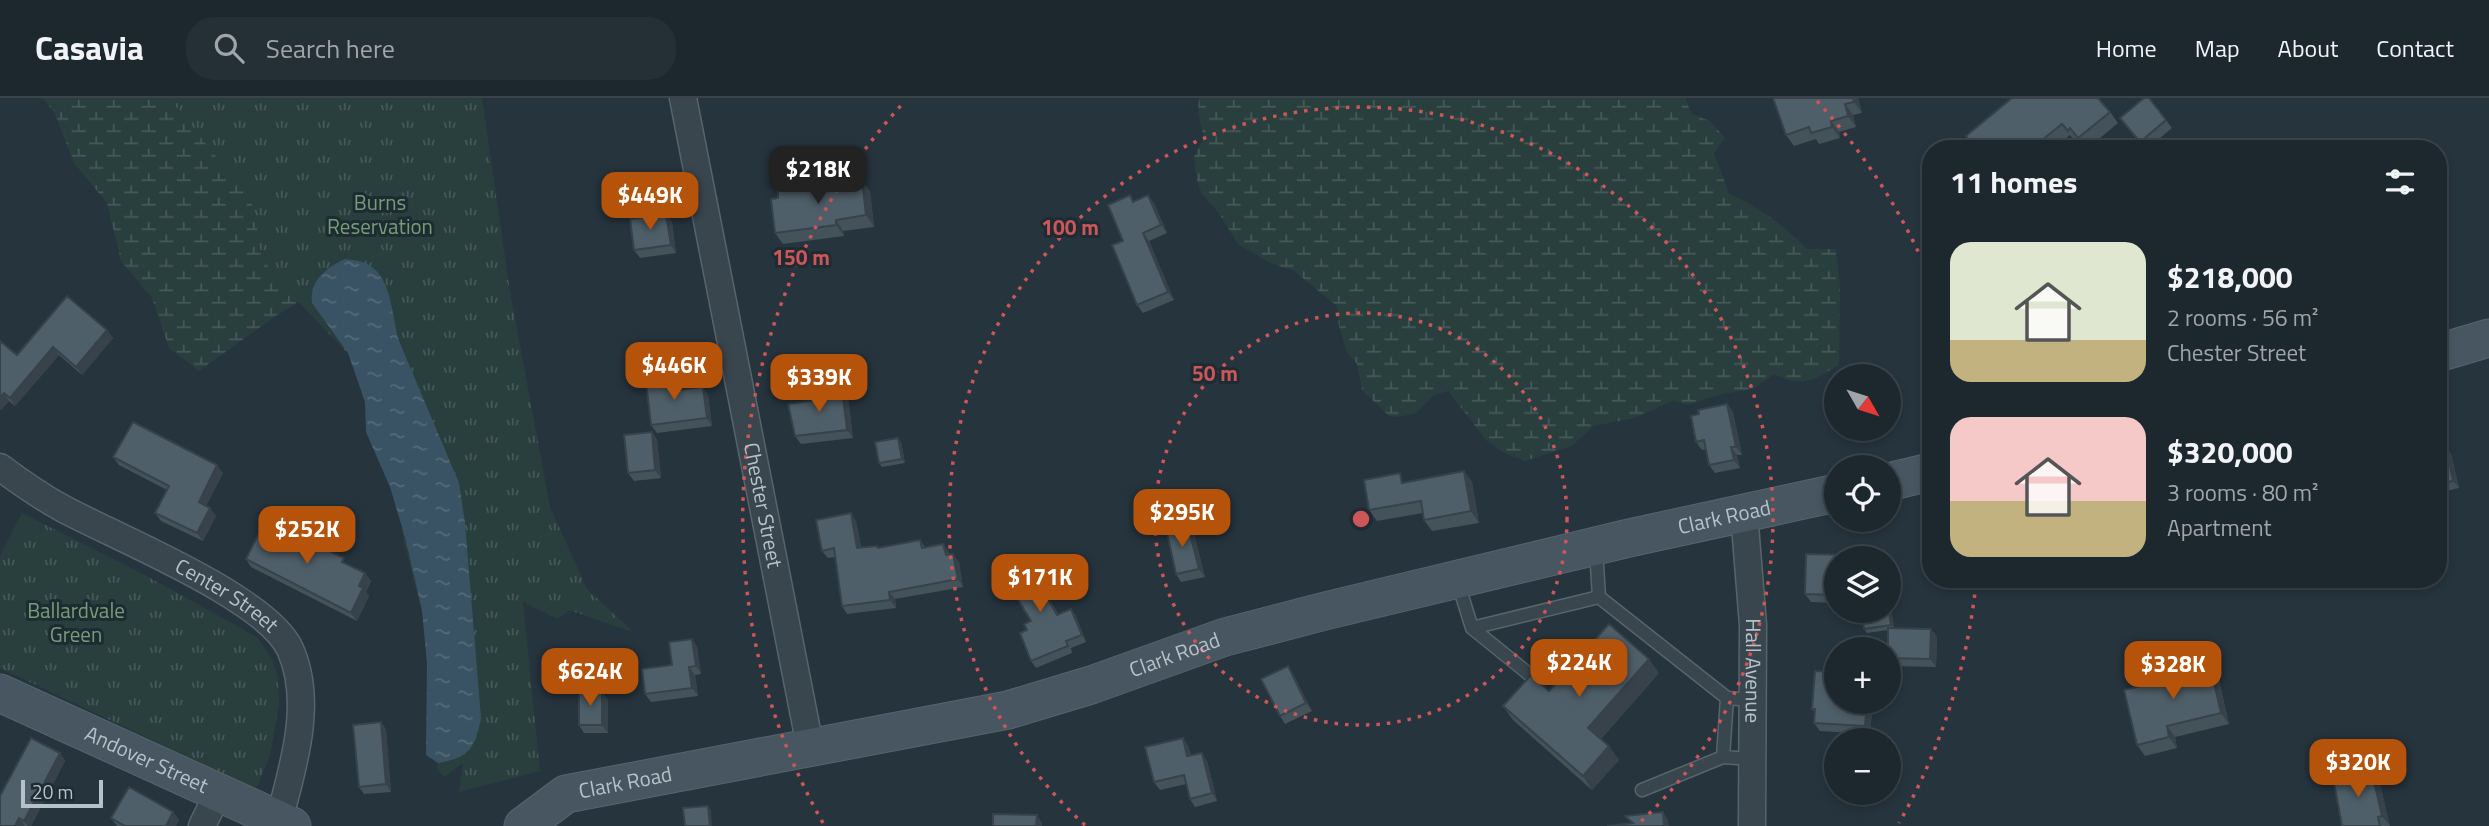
<!DOCTYPE html>
<meta charset="utf-8">
<style>
:root{--surface:#1c272e;--page:#252f36;--text:#f1f3f6;--muted:#a0a5aa;--line:#3a444a;--accent:#b45309}
body{margin:0;font-family:"Titillium Web",sans-serif;background:var(--page);color:var(--text);height:100vh;display:flex;flex-direction:column;font-size:26px;white-space:nowrap}
*{box-sizing:border-box;margin:0}
p{font-size:23px;color:var(--muted)}
.icon{flex:none;width:38px;height:38px;fill:none;stroke:currentColor;stroke-width:2;stroke-linecap:round;stroke-linejoin:round}
.map{position:relative;flex:1;overflow:hidden}
.side{position:absolute;left:1922px;top:42px;width:525px;height:448px;display:flex;flex-direction:column;background:var(--surface);border-radius:28px;box-shadow:0 4px 10px #0003,0 0 0 2px var(--line)}
.side>*{flex:none}
.needle{width:46px;rotate:129deg}
.controls{position:absolute;left:1824px;top:266px;display:grid;gap:14px}
.controls a{display:grid;place-items:center;width:77px;height:77px;border-radius:50%;background:var(--surface);box-shadow:0 4px 10px #0003,0 0 0 2px var(--line);font-size:35px}
.scale{position:absolute;left:21px;bottom:18px;width:82px;box-sizing:border-box;padding-left:7px;border:4px solid #b6c1c9;border-top:0;font-size:19px;line-height:24px;white-space:nowrap;color:#b6c1c9;-webkit-text-stroke:5px #1e2b33;paint-order:stroke}
.price{position:absolute;translate:-50% -60px;padding:0 16px;border-radius:14px;background:var(--accent);color:#fff;font-size:23px;line-height:46px;filter:drop-shadow(0 2px 4px #0008)}
.price::after{content:'';position:absolute;left:50%;top:42px;width:21px;height:16px;margin-left:-10px;background:inherit;clip-path:polygon(0 0,100% 0,50% 100%)}
.price.active{background:#222;color:#fff}
ul{padding:0;list-style:none}
li{display:flex;align-items:center;gap:21px;height:175px;padding:0 28px}
li span{display:grid;place-items:center;flex:none;width:196px;height:140px;border-radius:21px;color:#555}
li>.icon{margin-inline-start:auto}
span .icon{width:84px;height:84px;fill:#fffc;stroke-width:1}
li b{font-size:30px}
h2{display:flex;justify-content:space-between;align-items:center;height:84px;padding:0 28px;font-size:30px}
header{display:flex;align-items:center;gap:42px;box-sizing:border-box;height:98px;padding:0 35px;background:var(--surface);border-bottom:2px solid var(--line)}
header strong{font-size:33px}
nav{display:flex;gap:38px;margin-inline-start:auto;font-size:24px}
.search{width:490px;height:63px;background:var(--page);display:flex;align-items:center;gap:18px;box-sizing:border-box;padding:0 24px;border-radius:28px;color:var(--muted);font-size:26px}
.map>svg:first-child{display:block}
.wetland{fill:url(#wetland-marsh)}
.park{fill:url(#park-tufts)}
.water{fill:url(#water-ripples)}
.lines{fill:none;stroke-linecap:round;stroke-linejoin:round}
.service-casing{stroke:#57646c;stroke-width:15}
.minor-casing{stroke:#57646c;stroke-width:29}
.secondary-casing{stroke:#57646c;stroke-width:39}
.service{stroke:#3a464e;stroke-width:12}
.minor{stroke:#3a464e;stroke-width:26}
.secondary{stroke:#485661;stroke-width:37}
.wall{fill:#44525a}
.shaded-wall{fill:#37424a}
.building{fill:#4f5f69;stroke:#37424a;stroke-width:2}
.ring{fill:none;stroke:#cc5658;stroke-width:3.5;stroke-dasharray:3.5 7}
.labels{text-anchor:middle;stroke-width:6;stroke-linejoin:round;paint-order:stroke}
.park-label{font-size:21px;fill:#759e77;stroke:#1e2b33}
.street-label{font-size:21px;fill:#b6c1c9;stroke:#1e2b33}
.centre{fill:#cc5658;stroke:#1e2b33;stroke-width:3.5}
.ring-label{font-size:21px;text-anchor:middle;font-weight:bold;fill:#cc5658;stroke:#1e2b33;stroke-width:6;stroke-linejoin:round;paint-order:stroke}
</style>
<header>
<strong>Casavia</strong>
<div class="search"><svg class="icon" aria-label="search" viewBox="0 0 24 24"><circle cx="10" cy="10" r="6"/><path d="M15 15l6 6"/></svg>Search here</div>
<nav><a>Home</a><a>Map</a><a>About</a><a>Contact</a></nav>
</header>
<div class="map">
<svg width="2489" height="728" viewBox="0 0 2489 728">
<defs>
<pattern id="wetland-marsh" width="20" height="14" patternUnits="userSpaceOnUse" patternTransform="scale(1.75)"><rect width="20" height="14" fill="#283f3d"/><path d="M1 5h8M5 5V1M11 12h8M15 12V8" fill="none" stroke="#455958"/></pattern>
<pattern id="park-tufts" width="24" height="20" patternUnits="userSpaceOnUse" patternTransform="scale(1.75)"><rect width="24" height="20" fill="#283f3d"/><path d="M3 7l-1-3M5 7V3M7 7l1-3M15 17l-1-3M17 17v-4M19 17l1-3" fill="none" stroke="#455958"/></pattern>
<pattern id="water-ripples" width="26" height="14" patternUnits="userSpaceOnUse" patternTransform="scale(1.75)"><rect width="26" height="14" fill="#3a5364"/><path d="M2 4q2-2 4 0t4 0M15 11q2-2 4 0t4 0" fill="none" stroke="#546a79"/></pattern>
</defs>
<rect width="100%" height="100%" fill="#26343e"/>
<path class="wetland" d="M43,0H317L311,197L274,219L199,273L169,250L152,200L121,163L107,105L74,65L55,16Z
M1199,0H1685L1691,15L1710,23L1725,40L1714,55L1729,96C1760,110 1784,127 1807,151H1836L1840,189L1839,267C1812,283 1804,290 1774,276L1753,291L1722,296L1688,307L1673,303L1634,320L1594,328L1571,348L1525,363L1506,356L1487,343L1448,293L1434,297L1416,315L1399,319L1389,318L1362,292L1357,266L1347,254L1339,228L1337,208L1294,173L1268,164L1238,146L1218,114L1202,96L1197,83L1194,59L1204,40L1198,15Z"/>
<path class="park" d="M169,0H482L510,194L550,409L587,491L633,534L569,512L558,521L523,504L540,673L459,694L463,665L444,679L438,672L432,631V592L423,519L403,439L399,402L356,264L271,175L258,146L257,127L251,102Z
M22,415L141,475L257,539L272,561L278,578L279,605L270,658L256,691L0,570V458Z"/>
<path class="water" d="M345,161C350,162 357,162 362,164C393,174 391,218 399,243L459,385L465,425L481,620C475,650 469,660 438,665L426,657L427,566L422,512L405,439L390,389L366,334L365,304L348,255L312,205C309,183 327,169 345,161Z"/>
<g class="lines">
<g class="service-casing">
<path id="service" d="M1596,452L1599,499L1727,600L1752,602
M1458,485L1472,530L1599,499
M1472,530L1535,581
M1727,600L1723,659L1752,661
M1642,692L1723,659"/>
</g>
<g class="minor-casing">
<g id="minor">
<path id="s1" d="M683,0L810,648"/>
<path id="s2" d="M0,369C20,384 40,398 62,410C115,439 266,499 290,551C314,604 293,669 279,722"/>
<path id="s3" d="M1744,415L1753,527L1752,728"/>
<path d="M202,728L218,695"/>
</g>
</g>
<g class="secondary-casing">
<g id="secondary">
<path d="M2438,255L2489,240"/>
<path d="M1888,384L1930,374"/>
<path id="s4" d="M0,595L292,728"/>
<path id="s5" d="M523,728L566,696L1008,612L1091,587L1225,539L1325,513L1629,440L1836,395"/>
</g>
</g>
<use href="#service" class="service"/>
<use href="#minor" class="minor"/>
<use href="#secondary" class="secondary"/>
</g>
<path class="wall" d="M1858,0L1862,15L1853,17L1856,29L1839,34L1840,40L1819,46L1816,41L1794,48L1786,37Z
M2110,14L2118,25L2087,51L2078,41L2075,44L2070,37L2053,51H1975L1966,38Z
M2120,20L2166,22L2172,30L2147,51H2145Z
M870,93L874,129L843,133L844,138L783,146L775,135Z
M1130,97L1134,103L1154,105L1167,135L1149,143L1174,202L1143,215L1137,207L1123,143Z
M666,116L672,124L676,155L640,160L634,152Z
M107,232L113,240L82,277L59,257L15,308L9,303L1,312L0,311V243L17,257Z
M677,279L682,287L683,291L708,297L712,328L657,335L651,327Z
M848,299L853,340L801,346L795,338Z
M1727,306L1733,314L1742,357H1737L1740,370L1715,375L1709,367L1706,351L1702,352L1696,344L1699,316Z
M652,334L657,342L661,380L634,383L628,375Z
M901,344L905,365L882,369L879,365Z
M2438,349L2451,356L2459,390L2438,395Z
M113,359L223,375L206,408L216,418L203,443L161,423L155,415L167,392L119,367Z
M1464,373L1472,384L1479,425L1432,433L1424,422L1423,415L1377,423L1369,412L1406,384Z
M856,423L861,449L879,450L920,442L925,449L943,446L949,456L959,464L963,489L895,501L896,510L847,516L842,508L836,459L828,460L822,453Z
M1187,424L1193,432L1205,479L1181,484L1176,476Z
M1806,456L1853,457L1855,460H1836V505L1811,504L1805,496Z
M246,461L350,468L365,475L371,483L366,494L369,498L357,523L251,469Z
M1030,467L1058,516L1071,511L1076,518L1086,544L1071,550L1072,555L1036,570L1031,563Z
M1888,506L1891,510L1894,530L1931,531L1937,539L1936,569L1893,568L1888,561V532L1867,535L1864,531Z
M692,541L697,549L701,576L695,577L698,598L651,604L645,596L672,567Z
M2207,554L2215,565L2229,626L2175,639L2177,650L2145,658L2137,647L2188,577Z
M1288,568L1293,576L1312,613L1285,626L1280,618Z
M1659,575L1601,641L1619,662L1592,692L1513,622L1503,608L1549,593Z
M602,594L608,602V635H584L579,627Z
M1873,604L1870,636L1820,633L1814,625L1815,615L1812,611Z
M381,624L386,632L391,694L364,696L359,689Z
M1183,640L1188,648L1191,657L1207,663L1217,703L1195,709L1190,701L1186,686L1160,692L1154,684Z
M60,655L65,663L31,728H0Z
M2379,682L2390,728H2342Z
M173,714L179,722L176,728H117L111,720Z"/>
<path class="shaded-wall" d="M1853,0H1858L1862,15L1854,4Z
M1845,6L1853,17L1856,29L1848,18Z
M1831,23L1839,34L1840,40L1832,29Z
M862,82L870,93L874,129L866,117Z
M1148,97L1154,105L1167,135L1161,127Z
M666,116L672,124L676,155L671,147Z
M836,122L843,133L844,138L836,127Z
M1143,135L1149,143L1174,202L1168,194Z
M107,232L113,240L82,277L76,269Z
M53,249L59,257L15,308L10,300Z
M677,279L682,287L684,300L679,292Z
M703,289L708,297L712,328L707,320Z
M842,291L848,299L853,340L847,332Z
M4,295L9,303L1,312L0,310V299Z
M1727,306L1733,314L1742,357L1736,349Z
M652,334L657,342L661,380L655,372Z
M898,340L901,344L905,365L902,361Z
M2446,348L2451,356L2459,390L2453,383Z
M1731,349L1737,357L1740,370L1734,362Z
M217,367L223,375L204,412L199,404Z
M1464,373L1472,384L1479,425L1471,413Z
M210,410L216,418L203,443L197,435Z
M851,415L856,423L863,458L857,450Z
M1187,424L1193,432L1205,479L1199,471Z
M943,446L949,454L951,465L946,457Z
M953,456L959,464L963,489L958,481Z
M365,475L371,483L366,494L369,498L357,523L351,515L359,488Z
M889,494L895,501L896,510L890,502Z
M1888,506L1891,510L1894,531L1891,527Z
M1071,511L1076,518L1086,544L1082,537Z
M1931,531L1937,539L1936,569L1930,561Z
M692,541L697,549L701,576L696,568Z
M2207,554L2215,565L2229,626L2221,615Z
M1649,561L1659,575L1598,644L1588,630Z
M1288,568L1293,576L1312,613L1306,605Z
M689,569L695,577L698,598L692,590Z
M602,594L608,602V635L602,627Z
M1867,604H1873L1870,636L1865,628Z
M381,624L386,632L391,694L386,686Z
M2167,628L2175,639L2177,650L2169,639Z
M1183,640L1188,648L1193,666L1187,658Z
M1609,648L1619,662L1592,692L1583,678Z
M60,655L65,663L31,728H28L24,723Z
M1202,655L1207,663L1217,703L1212,695Z
M2371,670L2379,682L2390,728L2382,718Z
M708,708L711,712L712,728H710Z
M173,714L179,722L176,728H166Z
M1663,714L1668,722L1669,728H1664Z
M1037,717L1042,725V728H1036Z
M19,720L25,728H15Z"/>
<path class="building" d="M1773,0H1853L1854,4L1845,6L1848,18L1831,23L1832,29L1811,35L1809,29L1786,37Z
M2012,0H2098L2110,14L2078,40L2070,30L2068,33L2062,26L2031,51H1976L1966,38Z
M2144,0H2149L2166,22L2140,44L2120,20Z
M862,82L866,117L836,122V127L775,135L771,101L778,100V93Z
M1130,97L1133,104L1148,97L1161,127L1143,135L1168,194L1137,207L1112,147L1123,143L1108,107Z
M666,116L671,147L634,152L630,121Z
M67,198L107,232L76,269L53,249L10,300L4,295L0,299V243L17,257Z
M677,279L679,292L703,289L707,320L651,327L646,283Z
M842,291L847,332L795,338L788,306L818,302L817,294Z
M1727,306L1736,349H1731L1734,362L1709,367L1704,342L1696,344L1691,318L1699,316L1698,312Z
M133,324L217,367L199,404L210,410L197,435L155,415L169,388L113,359Z
M652,334L655,372L628,375L624,337Z
M898,340L902,361L879,365L875,344Z
M2446,348L2453,383L2438,386V349Z
M1464,373L1471,413L1424,422L1421,403L1369,412L1364,382L1400,375L1402,385Z
M851,415L857,450L877,448L878,450L920,442L922,450L943,446L946,457L953,456L958,481L889,494L890,502L842,508L834,450L822,453L816,422Z
M1187,424L1199,471L1176,476L1166,430Z
M264,425L270,428L272,425L344,460L342,464L365,475L359,488L363,490L351,515L246,461Z
M1806,456L1853,457V460H1836V497L1805,496Z
M1025,460L1057,517L1071,511L1082,537L1066,543L1068,548L1031,563L1020,535L1027,532L1024,526L1031,523L1001,474Z
M1888,508L1891,527L1864,531L1861,513H1888Z
M1609,526L1649,561L1588,630L1609,648L1583,678L1503,608L1531,577L1549,593Z
M1888,530L1931,531L1930,561L1888,560Z
M692,541L696,568L689,569L692,590L645,596L642,571L672,567L669,544Z
M2207,554L2221,615L2167,628L2169,639L2137,647L2124,592L2188,577L2184,559Z
M1288,568L1306,605L1280,618L1261,581Z
M1815,573L1836,574V604H1867L1865,628L1814,625L1815,611H1812Z
M579,594H602V627H579Z
M381,624L386,686L359,689L353,627Z
M31,640L60,655L24,723L19,720L15,728H0V698Z
M1183,640L1187,658L1202,655L1212,695L1190,701L1184,677L1154,684L1145,649Z
M2371,670L2382,718L2378,719L2380,728H2342L2333,679Z
M129,689L173,714L166,728H125L111,720Z
M708,708L710,728H685L683,710Z
M1663,714L1664,728H1607L1633,725L1625,718Z
M993,716L1037,717L1036,728H993Z"/>
<g class="ring">
<circle cx="1361" cy="421" r="206"/>
<path d="M1085 727A412 412 0 1 1 1637 727"/>
<path d="M1976 486A618 618 0 0 1 1899 725M823 725A618 618 0 0 1 905 3M1817 3A618 618 0 0 1 1930 180"/>
</g>
<g class="labels">
<g class="park-label">
<text x="380" y="112">Burns<tspan x="380" dy="24">Reservation</tspan></text>
<text x="76" y="520">Ballardvale<tspan x="76" dy="24">Green</tspan></text>
</g>
<g class="street-label">
<text dy="7" stroke="none"><textPath href="#s1" startOffset="415">Chester Street</textPath></text>
<text dy="7" stroke="none"><textPath href="#s5" startOffset="1246">Clark Road</textPath></text>
<text dy="7" stroke="none"><textPath href="#s2" startOffset="261">Center Street</textPath></text>
<text dy="7" stroke="none"><textPath href="#s5" startOffset="679">Clark Road</textPath></text>
<text dy="7" stroke="none"><textPath href="#s3" startOffset="158">Hall Avenue</textPath></text>
<text dy="7" stroke="none"><textPath href="#s4" startOffset="161">Andover Street</textPath></text>
<text dy="7" stroke="none"><textPath href="#s5" startOffset="114">Clark Road</textPath></text>
</g>
</g>
<circle cx="1361" cy="421" r="10" class="centre"/>
<g class="ring-label">
<text x="1070" y="137">100 m</text>
<text x="801" y="167">150 m</text>
<text x="1215" y="283">50 m</text>
</g>
</svg>
<div class="controls">
<a><svg class="needle" viewBox="-14 -14 28 28"><path d="M0-13l5 13h-10z" fill="#e53935"/><path d="M0 13l5-13h-10z" fill="#a0a5aa"/></svg></a>
<a><svg class="icon" aria-label="locate" viewBox="0 0 24 24"><circle cx="12" cy="12" r="6"/><path d="M12 2v4M12 18v4M2 12h4M18 12h4"/></svg></a>
<a><svg class="icon" aria-label="layers" viewBox="0 0 24 24"><path d="M12 4l9 5-9 5-9-5zM3 14l9 5 9-5"/></svg></a>
<a>+</a>
<a>−</a>
</div>
<div class="scale">20 m</div>
<b class="price active" style="left:818px;top:108px">$218K</b>
<b class="price" style="left:650px;top:134px">$449K</b>
<b class="price" style="left:674px;top:304px">$446K</b>
<b class="price" style="left:819px;top:316px">$339K</b>
<b class="price" style="left:1182px;top:451px">$295K</b>
<b class="price" style="left:307px;top:468px">$252K</b>
<b class="price" style="left:1040px;top:516px">$171K</b>
<b class="price" style="left:1579px;top:601px">$224K</b>
<b class="price" style="left:2173px;top:603px">$328K</b>
<b class="price" style="left:590px;top:610px">$624K</b>
<b class="price" style="left:2358px;top:701px">$320K</b>
<section class="side">
<h2>11 homes<svg class="icon" aria-label="filters" viewBox="0 0 24 24"><path d="M4 7h16M4 17h16"/><circle cx="9" cy="7" r="2"/><circle cx="15" cy="17" r="2"/></svg></h2>
<ul>
<li><span style="background:linear-gradient(#dfe7d0 70%,#c2b280 0)"><svg class="icon" aria-label="home" viewBox="0 0 24 24"><path d="M3 11l9-7 9 7M6 9v11h12V9"/></svg></span><div><b>$218,000</b><p>2 rooms · 56 m²</p><p>Chester Street</p></div></li>
<li><span style="background:linear-gradient(#f6c9c9 60%,#c2b280 0)"><svg class="icon" aria-label="home" viewBox="0 0 24 24"><path d="M3 11l9-7 9 7M6 9v11h12V9"/></svg></span><div><b>$320,000</b><p>3 rooms · 80 m²</p><p>Apartment</p></div></li>
</ul>
</section>
</div>
